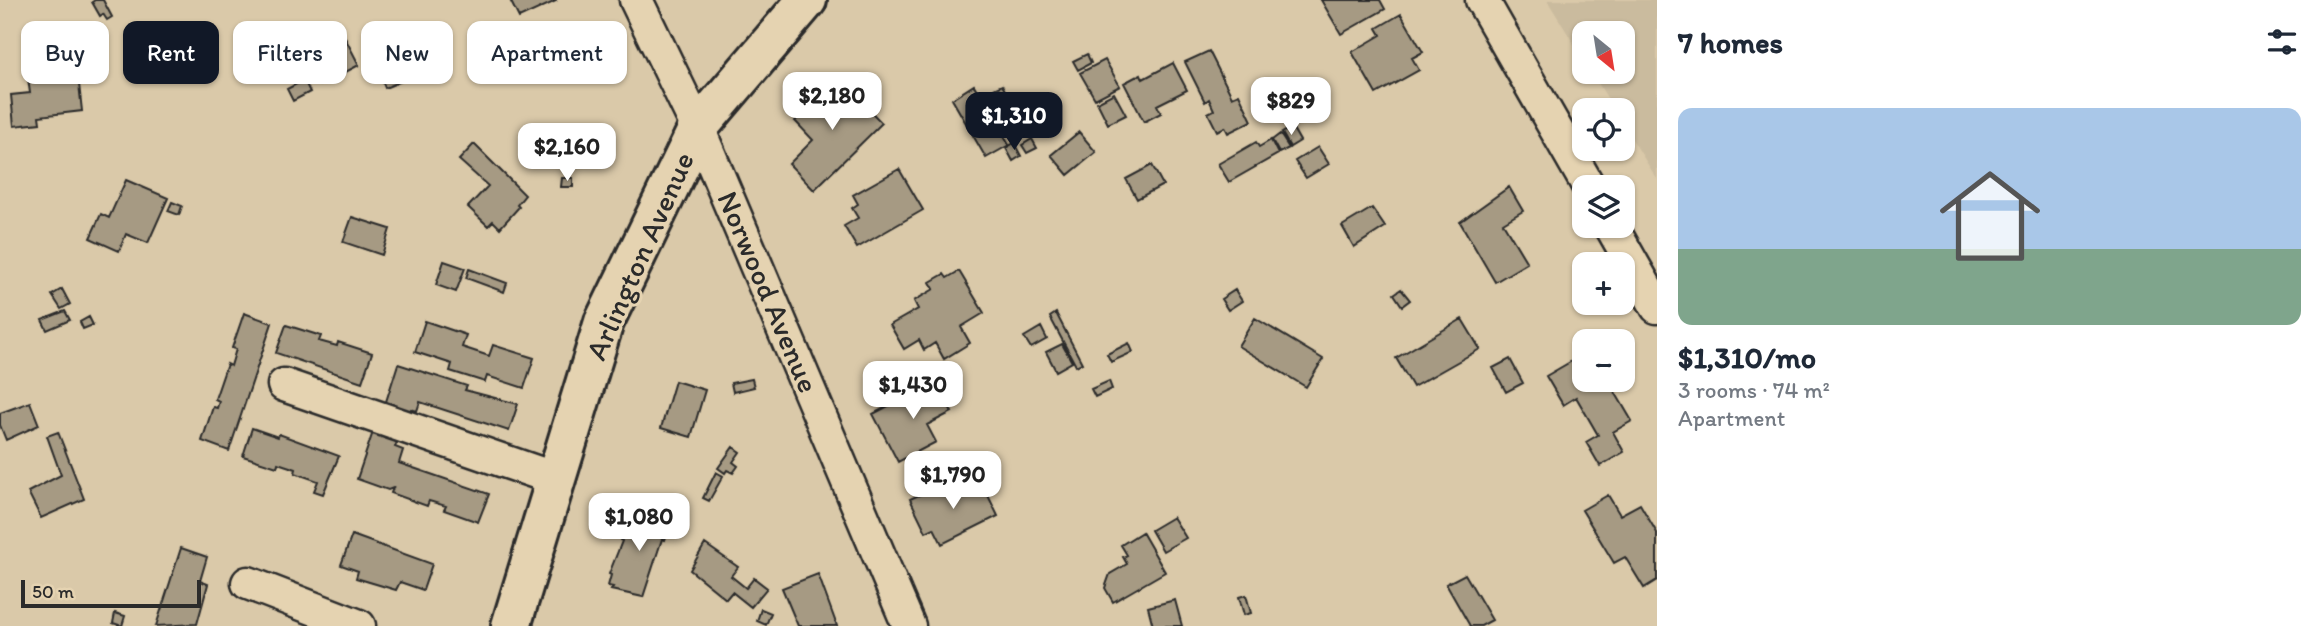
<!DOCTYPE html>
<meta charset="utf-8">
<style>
:root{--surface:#fff;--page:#f2f2f3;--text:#1f2937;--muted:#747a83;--line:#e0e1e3;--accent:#111827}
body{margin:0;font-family:Itim,sans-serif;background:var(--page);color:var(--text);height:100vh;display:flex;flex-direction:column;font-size:26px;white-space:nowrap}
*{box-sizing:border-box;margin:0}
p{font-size:23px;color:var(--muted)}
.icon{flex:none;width:38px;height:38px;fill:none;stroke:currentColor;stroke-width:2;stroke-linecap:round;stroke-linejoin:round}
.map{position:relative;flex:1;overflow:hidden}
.sheet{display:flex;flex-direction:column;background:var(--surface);width:665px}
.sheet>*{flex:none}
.top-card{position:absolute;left:21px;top:21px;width:665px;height:63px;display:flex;gap:14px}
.needle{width:46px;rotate:150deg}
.buttons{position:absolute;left:1572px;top:21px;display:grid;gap:14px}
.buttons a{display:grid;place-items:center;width:63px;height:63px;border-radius:14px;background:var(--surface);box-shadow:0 2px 5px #0004;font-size:35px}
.scale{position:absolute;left:21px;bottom:18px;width:180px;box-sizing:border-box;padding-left:7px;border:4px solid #2b2b2b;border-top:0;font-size:19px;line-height:24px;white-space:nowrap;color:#2b2b2b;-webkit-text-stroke:5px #e5d3b1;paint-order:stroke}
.price{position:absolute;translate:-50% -60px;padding:0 16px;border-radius:14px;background:#fff;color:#222;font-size:23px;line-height:46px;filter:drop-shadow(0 2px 4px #0008)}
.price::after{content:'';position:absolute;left:50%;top:42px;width:21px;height:16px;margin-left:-10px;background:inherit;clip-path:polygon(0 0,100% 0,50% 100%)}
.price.selected{background:var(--accent);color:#fff}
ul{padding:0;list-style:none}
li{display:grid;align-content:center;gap:14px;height:371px;padding:0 21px}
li+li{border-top:2px solid var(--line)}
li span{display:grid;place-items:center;height:217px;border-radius:14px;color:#555}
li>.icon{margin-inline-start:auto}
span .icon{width:126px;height:126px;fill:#fffc;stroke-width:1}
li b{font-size:30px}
h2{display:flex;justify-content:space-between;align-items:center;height:84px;padding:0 21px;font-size:30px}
.chip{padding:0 24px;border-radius:14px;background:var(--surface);box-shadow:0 2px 5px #0004;font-size:24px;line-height:63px}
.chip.selected{background:var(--accent);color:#fff}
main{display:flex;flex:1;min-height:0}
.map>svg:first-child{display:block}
.built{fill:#cabb9e}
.building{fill:#a69a83;stroke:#2b2b2b;stroke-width:2}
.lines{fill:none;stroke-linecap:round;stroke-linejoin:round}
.minor-casing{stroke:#2b2b2b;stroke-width:37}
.major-casing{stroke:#2b2b2b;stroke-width:44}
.minor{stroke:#e5d3b1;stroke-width:32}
.major{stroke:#e5d3b1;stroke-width:38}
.labels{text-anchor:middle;stroke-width:6;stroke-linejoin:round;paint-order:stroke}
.street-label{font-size:30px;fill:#2b2b2b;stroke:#e5d3b1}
</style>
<main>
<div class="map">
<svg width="1657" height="626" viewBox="0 0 1657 626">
<rect width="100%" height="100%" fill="#dac9a9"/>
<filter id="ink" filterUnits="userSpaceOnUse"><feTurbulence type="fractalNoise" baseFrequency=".0143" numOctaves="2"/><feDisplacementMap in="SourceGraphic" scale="14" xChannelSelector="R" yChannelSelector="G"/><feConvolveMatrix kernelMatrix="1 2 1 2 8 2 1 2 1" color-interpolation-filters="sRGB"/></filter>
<g filter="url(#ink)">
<path class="built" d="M1547,0H1657V179L1622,123V110H1615L1591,72H1622V33H1584V60Z"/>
<path class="building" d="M95,0H103L112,17L107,20L103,14L100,16L92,2Z
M510,0H555L556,1L519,18Z
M1321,0H1380L1385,9L1341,34Z
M1401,14L1423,52L1412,58L1419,70L1376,94L1352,52L1381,35L1377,28Z
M340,28L359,65L321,85L302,47Z
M1209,51L1232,97L1239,94L1252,121L1228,133L1225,127L1217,131L1208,113L1214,110L1209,99L1205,102L1185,62Z
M1087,54L1091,63L1078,70L1073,61Z
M1105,60L1120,86L1095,99L1080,73Z
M1173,63L1187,90L1157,105L1161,113L1144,122L1124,83L1141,74L1143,79Z
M77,66L82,111L39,116L40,123L14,126L11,95L30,93L27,71Z
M398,70L402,81L385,88L381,78Z
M838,78L882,123L814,190L789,164L813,140L795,121Z
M304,80L310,92L293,101L287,89Z
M974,85L1009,145L986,158L952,99Z
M1002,85L1024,123L1016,127L994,89Z
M1114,93L1126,115L1108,124L1097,102Z
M1292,127L1300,141L1290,147L1282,133Z
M1079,132L1096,152L1068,175L1051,155Z
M1280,134L1289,148L1279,153L1272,140Z
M1032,139L1037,148L1027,153L1022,145Z
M1271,140L1278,154L1229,182L1218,164L1256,142L1259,147Z
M1014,143L1021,156L1013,161L1006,148Z
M474,144L525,195L517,205L519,207L500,228L493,221L488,226L468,207L488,186L459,160Z
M1318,147L1329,164L1306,178L1295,161Z
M1152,165L1163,185L1137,199L1126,179Z
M899,169L923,210L857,248L844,226L858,218L852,208L858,204L853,195Z
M562,178H573V187H561Z
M126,180L168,198L148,243L126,234L119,251L90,238L101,214L109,218Z
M1509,187L1523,211L1503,223L1527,263L1495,282L1460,222Z
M172,202L182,206L179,215L168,211Z
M1372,208L1385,227L1354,247L1342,226Z
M352,217L390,229L382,255L343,242Z
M444,261L465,268L456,292L436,285Z
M469,269L507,283L504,292L466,278Z
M959,271L984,313L961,327L970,343L944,359L935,343L924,350L919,340L904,349L890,325L918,309L914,301L934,289L930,282L944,274L947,278Z
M62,289L70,304L61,309L52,295Z
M1401,289L1410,300L1402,306L1394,294Z
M1235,290L1242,301L1228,310L1221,299Z
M65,311L70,320L47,330L42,320Z
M244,313L272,323L229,451L202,441L213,407L217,408L219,401L215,399L227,364L231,366L236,349L232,348Z
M1056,313L1082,363L1076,366L1050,317Z
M89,317L93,325L83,329L80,322Z
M1255,318L1323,359L1306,387L1238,346Z
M1462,319L1480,349L1413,387L1396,358Z
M425,321L466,335L462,347L489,356L493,345L534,358L524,388L487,376L485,382L450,371L452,364L415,352Z
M286,325L321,336L319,341L337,346L338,342L372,353L362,382L276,353Z
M1041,327L1047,339L1031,348L1024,337Z
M1129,343L1133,352L1111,362L1107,354Z
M1062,344L1072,362L1056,371L1046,352Z
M1584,354V380H1608L1632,421L1613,432L1624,452L1600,466L1586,442L1598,435L1576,397L1563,405L1546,376Z
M1510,359L1523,383L1506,392L1493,368Z
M398,364L467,386L465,390L518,404L509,431L420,402L417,411L411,409L408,419L383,411Z
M752,379L754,387L733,392L731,383Z
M675,381L705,390L691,437L661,428Z
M936,381L952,412L927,425L936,442L898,462L873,414Z
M1109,381L1112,389L1095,397L1091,389Z
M30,402L39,425L6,440L0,425V413Z
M375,426L400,435L395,447L403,450L399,463L489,494L478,522L444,510L446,506L429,501L427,506L391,493L393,488L388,490L357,479Z
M252,428L278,437L279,434L339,456L323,494L314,491L318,481L295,473L296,469L278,463L277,467L243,456Z
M58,432L84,499L41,518L28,492L61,475L47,436Z
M733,447L740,452L733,462L738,466L733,473L727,470L725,473L718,468Z
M716,472L723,476L709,501L703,498Z
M950,481L958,498L983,485L998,516L942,544L934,528L926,532L910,499Z
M1608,495L1620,515L1640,504L1657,533V580L1644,588L1625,557L1614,563L1582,510Z
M652,504L674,512L665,540L662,539L643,597L611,590L613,587L608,586L611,575L609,574L622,541L620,540L621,534H624L628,524L644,529Z
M1173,517L1186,538L1163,551L1151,530Z
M1142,532L1165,572L1113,602L1105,588L1110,574L1127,564L1123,557L1127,555L1121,545Z
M352,535L432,564L423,590L400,582L396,590L356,578L358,571L341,565Z
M705,544L738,567L731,576L746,588L754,578L767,588L751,607L732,592L726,599L690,570Z
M181,548L207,557L200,581L208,584L197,624L156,626Z
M818,574L837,626H798L782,588Z
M1465,574L1492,620L1481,626H1470L1446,584Z
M1246,595L1251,613L1244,615L1239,597Z
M1175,600L1182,626H1153L1148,607Z
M761,609L771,613L766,625L757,621Z
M115,613L125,616L122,626L113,623Z"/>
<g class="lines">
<g class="minor-casing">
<path id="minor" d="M636,0L698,128L909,626
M1482,0L1589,187
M1611,226L1657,307
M284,385L556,479
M248,583L359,626"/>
</g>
<g class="major-casing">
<path id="major" d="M511,626L604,322L698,128L807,0"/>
</g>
<use href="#minor" class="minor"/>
<use href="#major" class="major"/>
</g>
</g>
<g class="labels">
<g class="street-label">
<text transform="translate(640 256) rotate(-66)" y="10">Arlington Avenue</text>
<text transform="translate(768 292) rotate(67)" y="10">Norwood Avenue</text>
</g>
</g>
</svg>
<div class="buttons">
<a><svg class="needle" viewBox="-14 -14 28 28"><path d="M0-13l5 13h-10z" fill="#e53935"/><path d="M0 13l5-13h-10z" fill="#747a83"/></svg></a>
<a><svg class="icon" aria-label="locate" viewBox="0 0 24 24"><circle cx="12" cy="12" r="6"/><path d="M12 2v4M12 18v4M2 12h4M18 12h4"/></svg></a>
<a><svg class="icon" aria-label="layers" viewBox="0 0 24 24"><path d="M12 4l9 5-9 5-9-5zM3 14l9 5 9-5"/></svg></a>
<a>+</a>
<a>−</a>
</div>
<div class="scale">50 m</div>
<b class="price" style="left:832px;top:132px">$2,180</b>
<b class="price" style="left:1291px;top:137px">$829</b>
<b class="price selected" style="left:1014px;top:152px">$1,310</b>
<b class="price" style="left:567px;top:183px">$2,160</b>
<b class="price" style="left:913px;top:421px">$1,430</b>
<b class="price" style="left:953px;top:511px">$1,790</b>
<b class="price" style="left:639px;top:553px">$1,080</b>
<div class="top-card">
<a class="chip">Buy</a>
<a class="chip selected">Rent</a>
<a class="chip">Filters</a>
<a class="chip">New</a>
<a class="chip">Apartment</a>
</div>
</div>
<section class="sheet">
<h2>7 homes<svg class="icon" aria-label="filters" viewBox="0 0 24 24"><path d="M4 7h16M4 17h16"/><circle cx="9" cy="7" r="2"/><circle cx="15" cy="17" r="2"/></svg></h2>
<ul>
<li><span style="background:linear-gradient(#a9c7e8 65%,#7fa58c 0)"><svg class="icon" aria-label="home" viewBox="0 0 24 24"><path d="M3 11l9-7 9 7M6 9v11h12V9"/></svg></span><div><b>$1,310/mo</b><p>3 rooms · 74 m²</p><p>Apartment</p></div></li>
</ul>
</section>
</main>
